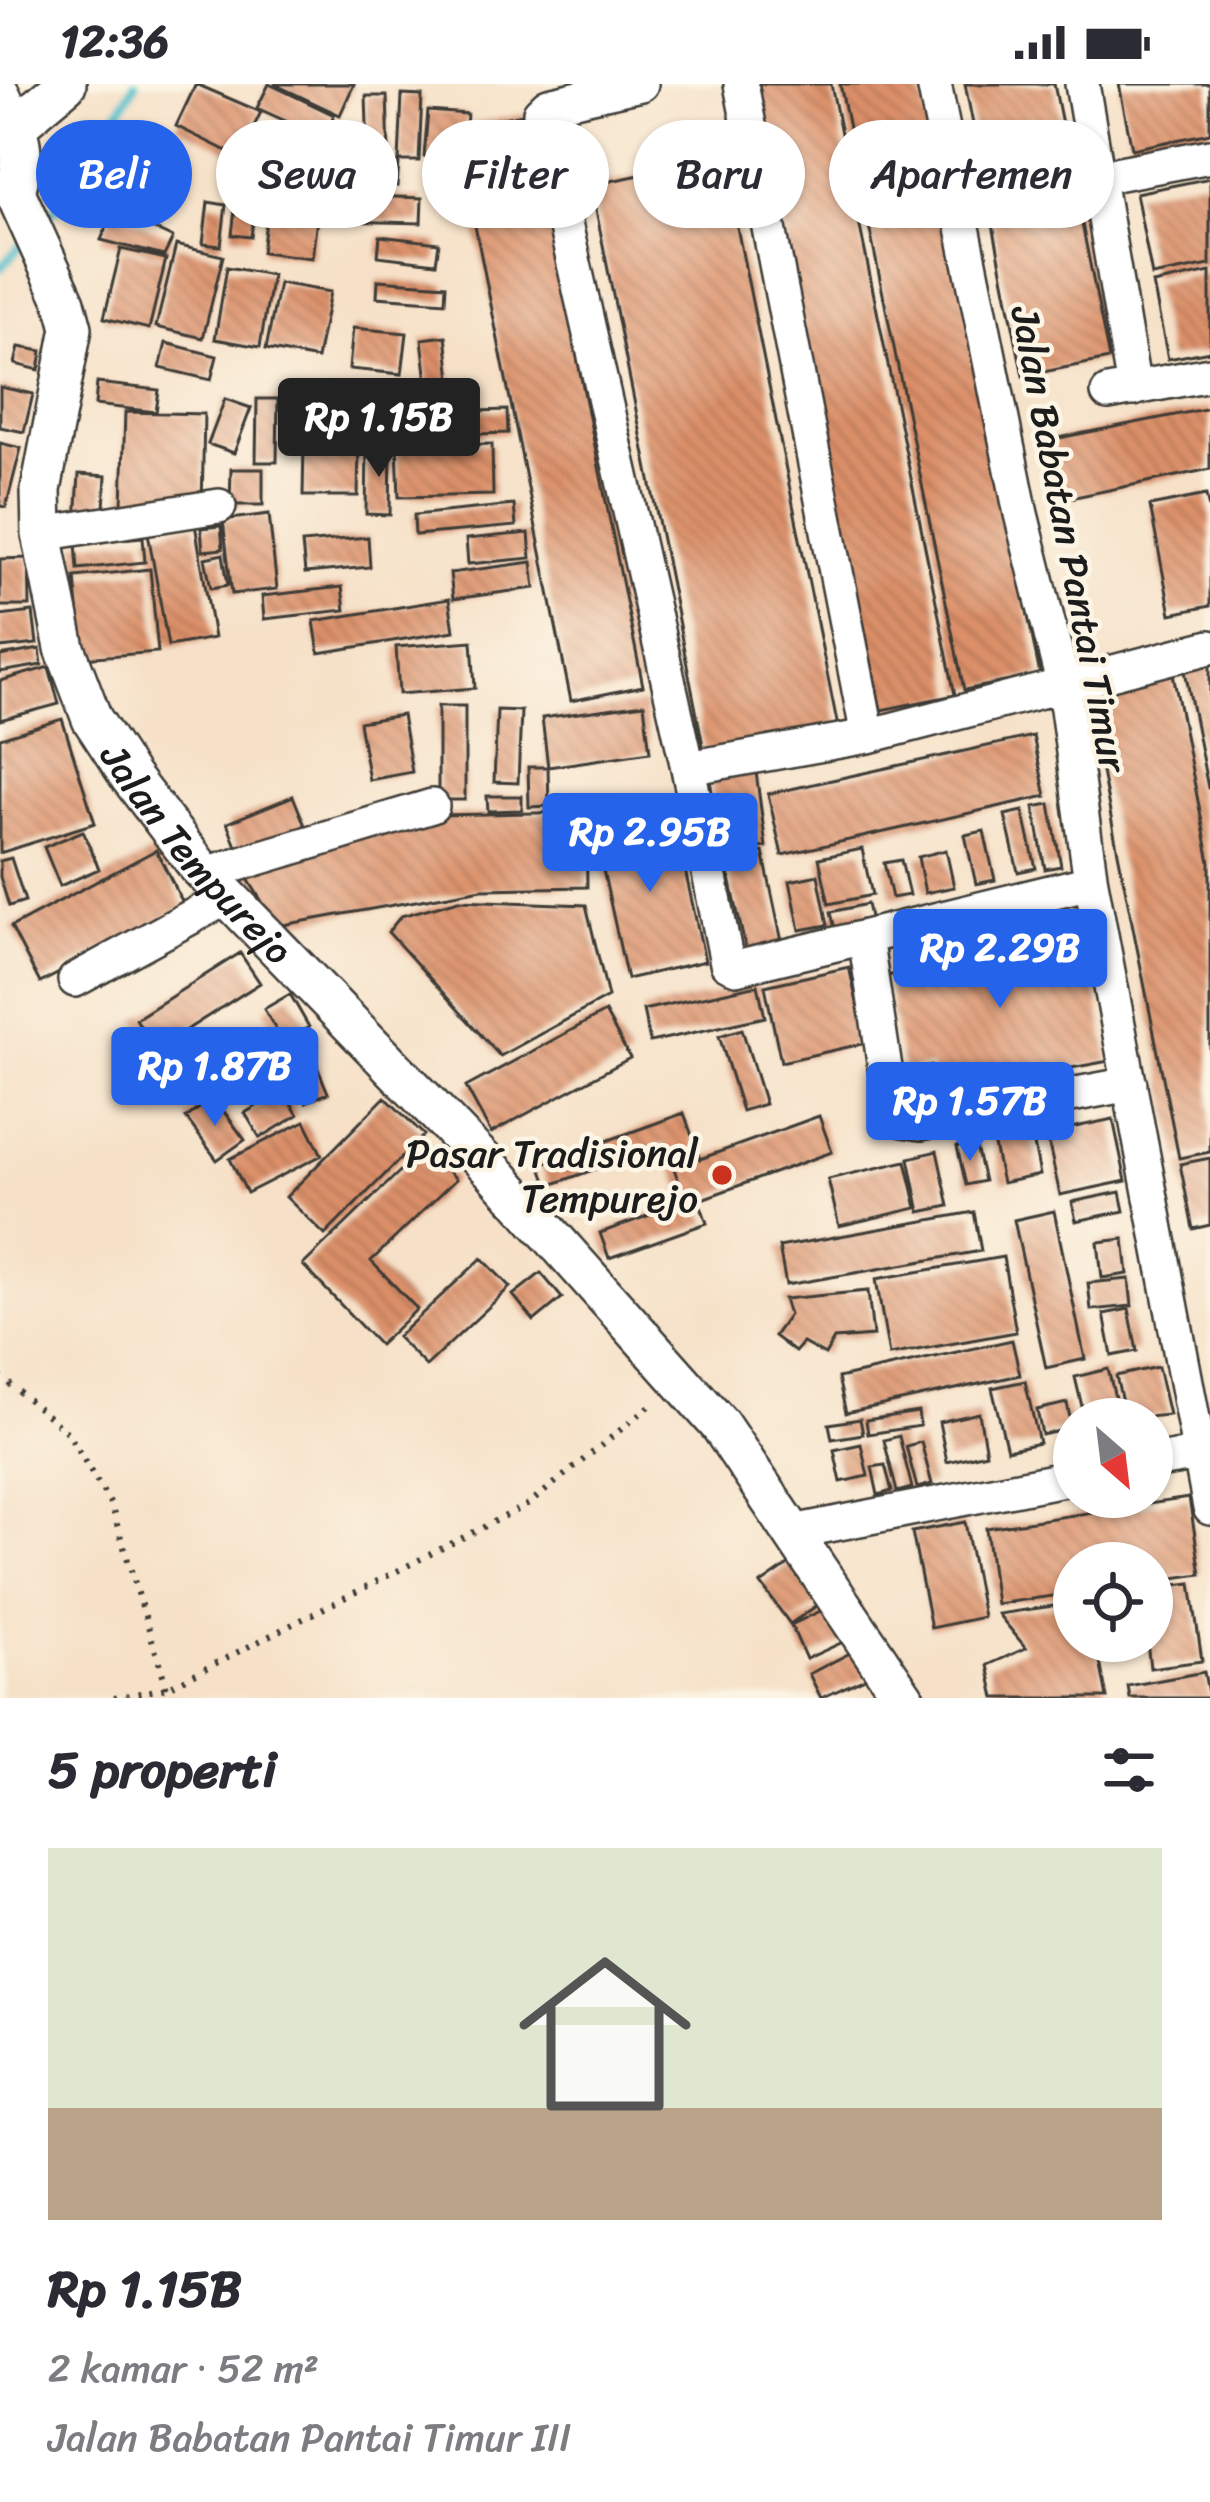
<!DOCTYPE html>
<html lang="id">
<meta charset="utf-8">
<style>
:root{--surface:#fff;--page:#f7f7f7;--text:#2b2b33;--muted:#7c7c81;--line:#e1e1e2;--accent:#2563eb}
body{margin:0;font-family:Sriracha,sans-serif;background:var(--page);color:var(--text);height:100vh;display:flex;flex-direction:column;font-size:45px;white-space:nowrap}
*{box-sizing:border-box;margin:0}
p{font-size:39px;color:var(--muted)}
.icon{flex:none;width:66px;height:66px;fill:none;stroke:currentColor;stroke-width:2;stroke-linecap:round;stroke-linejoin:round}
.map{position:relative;height:1614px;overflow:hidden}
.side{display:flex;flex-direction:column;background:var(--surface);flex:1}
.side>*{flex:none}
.top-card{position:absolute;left:36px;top:36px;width:1140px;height:108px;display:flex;gap:24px}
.needle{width:78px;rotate:152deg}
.fabs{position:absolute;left:1053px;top:1314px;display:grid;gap:24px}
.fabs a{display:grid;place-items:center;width:120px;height:120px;border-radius:50%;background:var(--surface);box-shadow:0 3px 9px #0004;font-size:60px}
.price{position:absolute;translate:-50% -102px;padding:0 27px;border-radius:12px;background:var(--accent);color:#fff;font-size:39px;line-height:78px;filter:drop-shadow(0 3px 6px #0008)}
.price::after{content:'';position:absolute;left:50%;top:72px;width:36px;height:27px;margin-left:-18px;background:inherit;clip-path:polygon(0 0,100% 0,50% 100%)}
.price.selected{background:#222;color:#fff}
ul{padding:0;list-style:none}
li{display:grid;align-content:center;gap:24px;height:636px;padding:0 48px}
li+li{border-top:3px solid var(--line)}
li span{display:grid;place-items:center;height:372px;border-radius:0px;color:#555}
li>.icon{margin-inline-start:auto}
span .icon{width:216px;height:216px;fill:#fffc;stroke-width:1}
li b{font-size:51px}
h2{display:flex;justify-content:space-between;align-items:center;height:144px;padding:0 48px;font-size:51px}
.tag{padding:0 42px;border-radius:54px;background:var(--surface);box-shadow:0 3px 9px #0004;font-size:42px;line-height:108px}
.tag.selected{background:var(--accent);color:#fff}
.status{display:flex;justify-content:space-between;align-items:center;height:84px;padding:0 60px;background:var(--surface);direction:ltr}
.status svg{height:33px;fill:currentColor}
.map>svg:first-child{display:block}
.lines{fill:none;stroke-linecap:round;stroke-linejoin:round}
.stream{stroke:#52bfcb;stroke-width:9}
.building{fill:url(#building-back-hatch)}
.minor-casing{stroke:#3d3a36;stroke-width:38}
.major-casing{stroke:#3d3a36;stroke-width:44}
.path{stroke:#3d3a36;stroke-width:6;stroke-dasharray:3 9;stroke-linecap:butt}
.minor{stroke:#fff;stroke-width:33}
.major{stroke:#fff;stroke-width:39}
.poi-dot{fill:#c8321e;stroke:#fcf5e5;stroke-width:4.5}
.labels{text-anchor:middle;stroke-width:9;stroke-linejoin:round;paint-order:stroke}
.street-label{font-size:39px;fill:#1c1c1c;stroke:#fcf5e5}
.poi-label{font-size:39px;fill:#1c1c1c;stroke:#fcf5e5;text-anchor:end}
</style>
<div class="status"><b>12:36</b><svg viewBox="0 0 49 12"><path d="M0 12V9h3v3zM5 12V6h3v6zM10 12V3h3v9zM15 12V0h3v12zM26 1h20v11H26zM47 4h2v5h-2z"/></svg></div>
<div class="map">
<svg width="1210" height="1614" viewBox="0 0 1210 1614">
<defs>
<pattern id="building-back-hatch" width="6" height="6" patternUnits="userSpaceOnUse" patternTransform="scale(3)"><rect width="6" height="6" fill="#dc9069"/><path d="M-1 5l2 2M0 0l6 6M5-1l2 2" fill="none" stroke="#b27556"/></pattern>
</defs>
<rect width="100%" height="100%" fill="#fcf5e5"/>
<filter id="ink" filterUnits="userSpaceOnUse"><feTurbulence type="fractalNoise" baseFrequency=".00833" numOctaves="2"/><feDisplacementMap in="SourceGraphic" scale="24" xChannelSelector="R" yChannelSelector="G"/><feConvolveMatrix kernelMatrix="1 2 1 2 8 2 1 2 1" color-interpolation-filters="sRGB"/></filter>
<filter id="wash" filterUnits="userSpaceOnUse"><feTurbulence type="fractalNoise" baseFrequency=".004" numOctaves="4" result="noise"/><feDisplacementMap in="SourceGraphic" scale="48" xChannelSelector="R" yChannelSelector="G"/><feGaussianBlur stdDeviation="2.7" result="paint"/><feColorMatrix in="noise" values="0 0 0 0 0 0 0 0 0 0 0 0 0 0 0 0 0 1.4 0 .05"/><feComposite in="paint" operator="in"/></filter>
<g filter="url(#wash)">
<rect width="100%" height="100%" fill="#f6e1c8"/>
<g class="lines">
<path class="stream" d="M41,139L72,107L135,0
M0,184L26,156"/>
</g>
<g id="blocks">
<path class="building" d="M196,0L261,28L239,73L176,42Z
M269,0L334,31L323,54L257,24Z
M274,0H354L340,31Z
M754,0H831L955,611L881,626Z
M840,0H920L1040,591L964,606Z
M965,0H1054L1109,275L1023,292Z
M1119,0H1210V49L1132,65Z
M402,11L422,12L419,77H399Z
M366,12H387L389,69L368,70Z
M428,27L467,30L463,77L424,73Z
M528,29L643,602L571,617L471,122L477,39Z
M254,69L332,71L331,107L253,105Z
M343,74L399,79L397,102L341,97Z
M723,74L838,643L705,671L591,101Z
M1210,94V181L1152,192L1136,109Z
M237,109L256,112L251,153L232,151Z
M341,111L422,114L421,139L340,137Z
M208,118L226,121L221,162L203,160Z
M268,122L318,127L312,174L262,168Z
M114,126L173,154L164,172L101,156Z
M380,152L439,159L436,179L378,172Z
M176,161L223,172L203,254L156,243Z
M121,165L166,175L149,245L104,234Z
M227,183L272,191L260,263L215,255Z
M1210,188V267L1168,275L1153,200Z
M378,196L446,201L445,218L377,213Z
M279,199L330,208L317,275L266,265Z
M353,244L407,249L402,290L349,285Z
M446,252L454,321L430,324L422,255Z
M166,259L217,272L211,296L160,284Z
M19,263L42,267L39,286L15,280Z
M97,299L159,306L156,328L95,321Z
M0,303L33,310L24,348L0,343Z
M225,315L251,324L234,369L208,360Z
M257,315H278L277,378H256Z
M303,316L372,320L370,353L301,349Z
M1210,324V385L1061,416L1049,356Z
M507,326L508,349L412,352V329Z
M125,328L204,330L202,423L122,421Z
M0,359L21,364L6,423L0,422Z
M492,360L493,411L399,413L397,362Z
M304,361L359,362L358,412H303Z
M367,361H391L390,431L366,430Z
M231,385H263V421H230Z
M79,390L106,392L103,440L76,438Z
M1206,411L1210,430V522L1171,530L1150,422Z
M514,421L516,442L415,451L414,431Z
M269,430L277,505L232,510L223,436Z
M195,440L214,554L168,562L148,449Z
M221,442L223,465L203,467L201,444Z
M529,449L531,474L468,480L466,455Z
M143,453L145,478L78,485L76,459Z
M368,453L370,483L305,489L302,459Z
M223,470L228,501L211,504L205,474Z
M29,474L30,522H0V475Z
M532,478L535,504L453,515L450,489Z
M150,485L158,568L83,574L75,493Z
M342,503L345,526L264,535L262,512Z
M449,515L454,547L319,569L314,537Z
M33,528L37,560L0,564V532Z
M472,557L475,604L399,610L396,563Z
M40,565L42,581L0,588V572Z
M1210,565V704H1208L1182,571Z
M49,583L59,620L0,636V597Z
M1172,585L1210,778V1068L1179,1074L1085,603Z
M644,620L650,668L548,683L549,722L529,723L528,683H548L542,634Z
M438,622H465V716H438Z
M497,626L521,627L518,699L494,698Z
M402,631L412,688L369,696L359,638Z
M62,635L95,739L0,769V654Z
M1033,652L1046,712L782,771L768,710Z
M756,688L766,763L721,770L710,695Z
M293,712L308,749L241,775L227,739Z
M487,712H522V726L488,727Z
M1050,720L1061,782L1045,785L1034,723Z
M672,727L705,877L627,895L594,745Z
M1023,727L1036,784L1018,788L1005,731Z
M586,728L587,803L482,805L277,842L240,782L439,731Z
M83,747L99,785L60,802L44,763Z
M984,747L995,796L976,800L965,751Z
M862,765L872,811L829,820L819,774Z
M156,766L185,823L40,899L11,843Z
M946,766L954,803L925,809L918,773Z
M763,768L785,872L749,880L726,776Z
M11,774L25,817L9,822L0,793V777Z
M901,776L909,811L892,814L884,779Z
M818,791L828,841L800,846L790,797Z
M459,816L586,821L608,913L500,972L388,848L401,832Z
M867,820L873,846L837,854L831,828Z
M1084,841L1109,977L936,1009L931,982L903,987L886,892L925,885L922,871Z
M240,869L260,899L155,966L136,935Z
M849,883L866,959L781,978L765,902Z
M758,901L765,933L650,958L643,926Z
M290,910L309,943L283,958L264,925Z
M605,928L630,974L491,1049L466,1003Z
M742,945L765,1020L742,1027L719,952Z
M309,963L328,1009L306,1018L288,971Z
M283,1006L298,1031L260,1054L245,1029Z
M213,1013L245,1056L217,1076L186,1034Z
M385,1013L424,1051L325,1151L286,1113Z
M1066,1024L1071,1044L1113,1035L1126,1097L1060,1111L1042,1029Z
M684,1029L700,1075L819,1032L832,1068L699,1116L707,1139L609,1174L600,1149L686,1118L665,1060L548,1102L540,1081Z
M1028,1030L1040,1091L1002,1099L989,1038Z
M305,1037L322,1071L247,1109L230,1075Z
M975,1059L984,1097L966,1101L957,1063Z
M425,1063L456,1095L371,1177L417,1225L379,1261L303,1181Z
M937,1067L949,1122L920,1128L909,1074Z
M1210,1074V1141L1193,1145L1180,1080Z
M906,1077L917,1124L839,1142L828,1095Z
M1120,1108L1124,1127L1076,1137L1072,1118Z
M1054,1127L1085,1275L1046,1284L1014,1136Z
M974,1128L981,1167L786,1201L779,1163Z
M1124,1155L1128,1190L1102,1194L1098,1158Z
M1003,1173L1016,1248L889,1271L876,1195Z
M482,1174L510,1203L426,1282L397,1253Z
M541,1189L562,1214L534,1237L513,1211Z
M1129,1195L1132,1222L1091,1226L1088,1199Z
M868,1207L873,1252L834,1255L825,1271L803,1259L795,1268L774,1252L789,1231L784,1215Z
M1129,1225L1137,1267L1112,1272L1104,1230Z
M1012,1256L1020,1291L846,1329L838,1294Z
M1158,1283L1169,1331L1126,1335L1116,1292Z
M1108,1285L1120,1335H1085L1075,1293Z
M1025,1297L1039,1359L1007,1366L992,1304Z
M1067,1319L1072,1344L1042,1351L1037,1326Z
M918,1328L920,1342L868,1350L866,1336Z
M979,1329L986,1369L947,1378L939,1338Z
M860,1335L863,1350L832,1355L829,1340Z
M899,1352L912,1404L897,1408L884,1356Z
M921,1358L932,1400L917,1404L906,1362Z
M861,1360L868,1392L841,1398L834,1366Z
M885,1381L892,1407L878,1411L872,1383Z
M1189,1414L1201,1490L1152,1497V1479H1074V1509L996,1520L986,1444Z
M965,1438L983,1533L931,1544L912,1448Z
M794,1477L822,1518L790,1540L761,1500Z
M1191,1499L1202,1577L1150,1584L1147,1557H1152V1504Z
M1074,1519V1557H1096L1107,1614H995L988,1581L1026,1564L998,1530Z
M829,1523L845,1557L806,1575L791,1541Z
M854,1567L867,1593L821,1614L809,1590Z
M1204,1588L1209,1614H1130L1128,1602Z"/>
</g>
</g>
<g filter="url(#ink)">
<use href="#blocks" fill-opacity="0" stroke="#3d3a36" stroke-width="3"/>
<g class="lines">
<g class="minor-casing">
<path id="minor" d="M641,0L548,21L540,29L688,684L727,879L736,884L865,853
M741,0L868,652
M934,0L1021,430L1064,603L1091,798L1210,1424
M1082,0L1134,305
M1099,93L1210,72
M1108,309L1210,290
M42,450L219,422
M688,684L868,652L1210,563
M205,790L432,722
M1091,798L865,853L891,1023L904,1036L921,1039L1130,1000
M75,896L226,814
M1152,1378L1210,1368
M793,1448L1074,1393"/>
</g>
<g class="major-casing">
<g id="major">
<path d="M0,10C19,51 28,63 15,108"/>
<path d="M0,55L66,0"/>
<path id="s1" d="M15,108L65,218L72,244L41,406L42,450L65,564L92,635L130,693L198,782L498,1092L720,1341L904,1614"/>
</g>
</g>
<path class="path" d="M0,1292L68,1349L111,1421L170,1614
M114,1614L167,1604L529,1420L656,1317"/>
<use href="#minor" class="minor"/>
<use href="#major" class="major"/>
</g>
</g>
<circle class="poi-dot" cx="722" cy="1091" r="12"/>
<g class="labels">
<g class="street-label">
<text transform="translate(1070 455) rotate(79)" y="14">Jalan Babatan Pantai Timur</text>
<text dy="14" stroke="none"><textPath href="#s1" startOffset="720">Jalan Tempurejo</textPath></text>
</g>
<g class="poi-label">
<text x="698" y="1083">Pasar Tradisional<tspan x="698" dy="45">Tempurejo</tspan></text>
</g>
</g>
</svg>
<div class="fabs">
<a><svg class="needle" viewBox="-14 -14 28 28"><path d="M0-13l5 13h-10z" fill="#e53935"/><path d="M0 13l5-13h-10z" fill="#7c7c81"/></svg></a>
<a><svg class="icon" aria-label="locate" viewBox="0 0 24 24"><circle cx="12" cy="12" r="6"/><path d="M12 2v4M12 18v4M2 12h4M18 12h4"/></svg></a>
</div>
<b class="price selected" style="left:379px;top:396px">Rp 1.15B</b>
<b class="price" style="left:650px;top:811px">Rp 2.95B</b>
<b class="price" style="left:1000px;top:927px">Rp 2.29B</b>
<b class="price" style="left:215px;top:1045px">Rp 1.87B</b>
<b class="price" style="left:970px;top:1080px">Rp 1.57B</b>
<div class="top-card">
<a class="tag selected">Beli</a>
<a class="tag">Sewa</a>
<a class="tag">Filter</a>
<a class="tag">Baru</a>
<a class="tag">Apartemen</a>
</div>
</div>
<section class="side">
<h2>5 properti<svg class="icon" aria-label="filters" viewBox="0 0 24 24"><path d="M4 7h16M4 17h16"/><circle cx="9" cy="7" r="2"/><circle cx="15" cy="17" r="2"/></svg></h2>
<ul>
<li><span style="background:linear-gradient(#dfe7d0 70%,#b9a48a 0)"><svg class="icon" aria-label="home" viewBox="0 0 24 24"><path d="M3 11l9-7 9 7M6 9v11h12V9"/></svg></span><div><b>Rp 1.15B</b><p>2 kamar · 52 m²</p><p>Jalan Babatan Pantai Timur III</p></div></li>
</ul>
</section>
